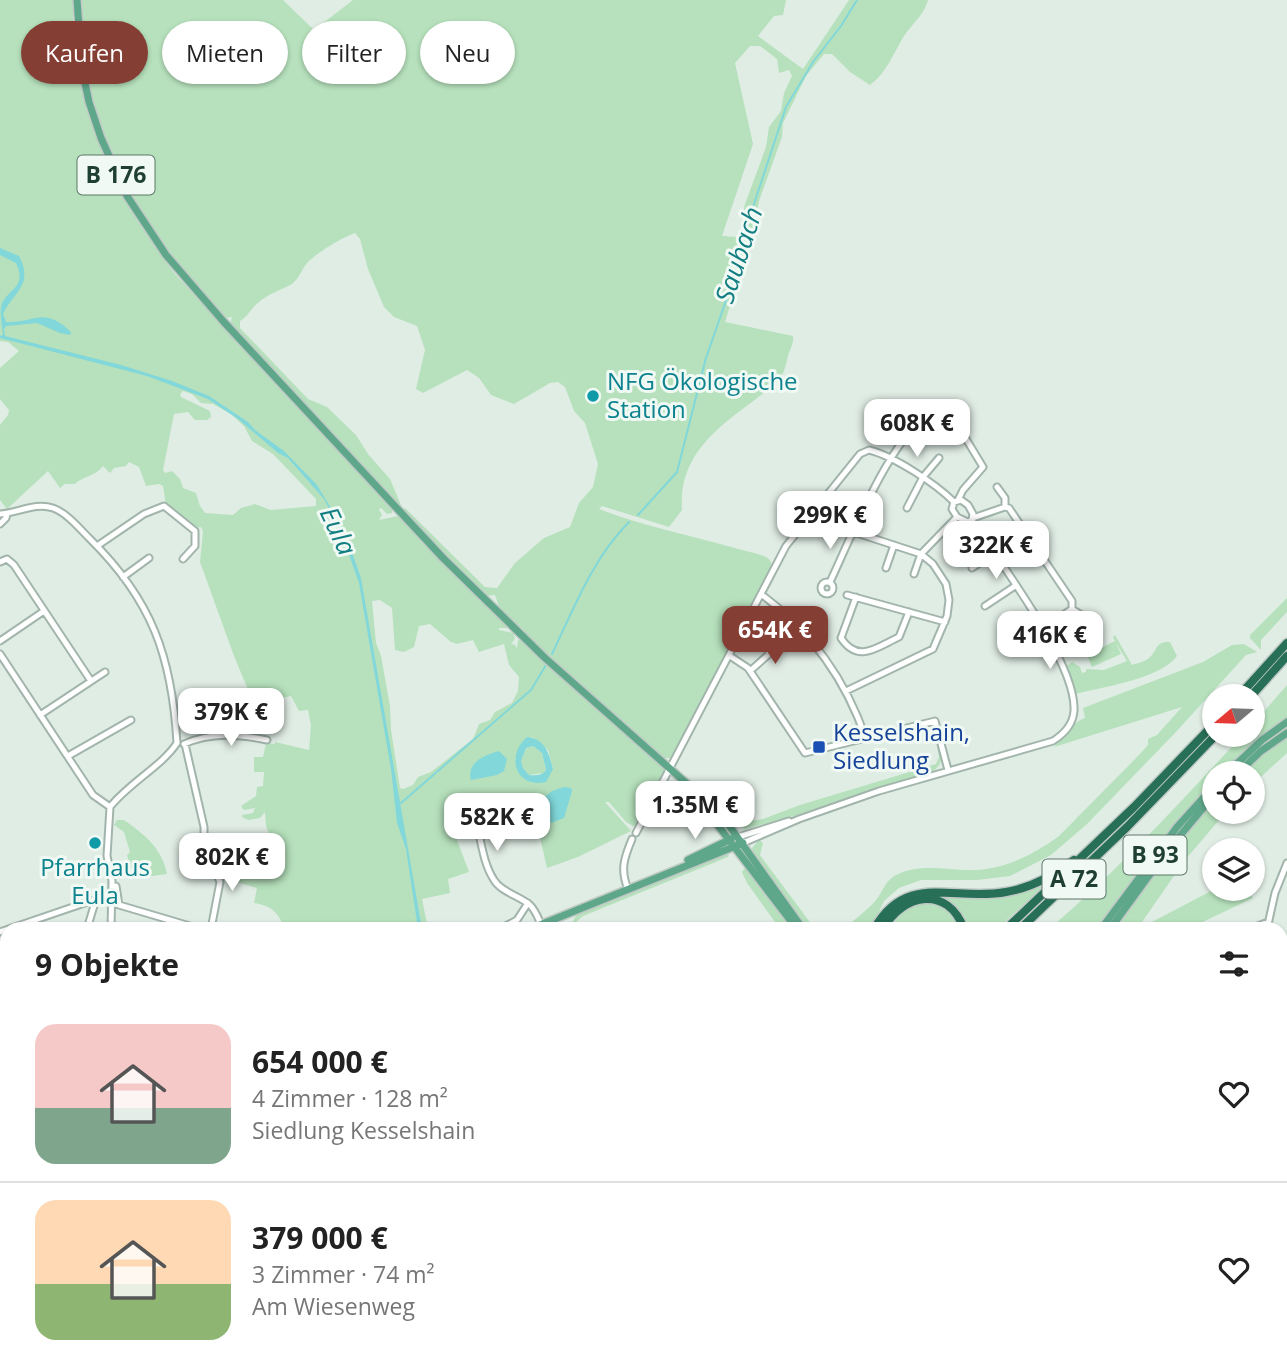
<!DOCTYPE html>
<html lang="de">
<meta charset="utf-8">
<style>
:root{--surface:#fff;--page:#f6f6f6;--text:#222;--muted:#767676;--line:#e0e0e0;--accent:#853e34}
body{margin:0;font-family:"Open Sans",sans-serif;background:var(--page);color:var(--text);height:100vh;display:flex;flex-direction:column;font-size:26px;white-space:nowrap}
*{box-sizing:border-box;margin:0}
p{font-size:23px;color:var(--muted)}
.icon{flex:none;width:38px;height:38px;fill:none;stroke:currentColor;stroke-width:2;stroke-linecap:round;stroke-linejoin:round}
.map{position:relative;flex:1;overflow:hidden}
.details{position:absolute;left:0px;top:922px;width:1288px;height:450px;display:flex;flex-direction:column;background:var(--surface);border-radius:21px 21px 0 0;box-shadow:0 2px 5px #0004}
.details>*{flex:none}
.banner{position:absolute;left:21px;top:21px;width:700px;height:63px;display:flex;gap:14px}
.needle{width:46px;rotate:251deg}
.tools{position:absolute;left:1202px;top:684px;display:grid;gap:14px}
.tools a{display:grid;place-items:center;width:63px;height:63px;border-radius:50%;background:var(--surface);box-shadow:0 2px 5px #0004;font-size:35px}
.price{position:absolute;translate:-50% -60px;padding:0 16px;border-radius:14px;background:#fff;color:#222;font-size:23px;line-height:46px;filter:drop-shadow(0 2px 4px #0008)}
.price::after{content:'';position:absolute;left:50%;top:42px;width:21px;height:16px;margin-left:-10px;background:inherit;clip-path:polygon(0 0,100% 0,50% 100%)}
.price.on{background:var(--accent);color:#fff}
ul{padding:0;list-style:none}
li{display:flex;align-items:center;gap:21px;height:175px;padding:0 35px}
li+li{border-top:2px solid var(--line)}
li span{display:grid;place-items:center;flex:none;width:196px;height:140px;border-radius:21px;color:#555}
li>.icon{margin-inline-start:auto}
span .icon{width:84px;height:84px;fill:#fffc;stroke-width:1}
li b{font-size:30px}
h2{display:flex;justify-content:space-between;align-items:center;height:84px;padding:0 35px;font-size:30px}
.pill{padding:0 24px;border-radius:32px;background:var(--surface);box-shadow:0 2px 5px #0004;font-size:24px;line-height:63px}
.pill.on{background:var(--accent);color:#fff}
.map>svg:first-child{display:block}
.green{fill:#b6e1bc;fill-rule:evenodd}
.water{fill:#81d7d9;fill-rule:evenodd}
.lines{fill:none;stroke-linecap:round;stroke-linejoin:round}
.stream{stroke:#81d7d9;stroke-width:2}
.minor-casing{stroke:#a2b5ac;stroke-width:9}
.major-casing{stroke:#c0c9c6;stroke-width:10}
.highway-casing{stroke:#c0c9c6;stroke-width:11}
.minor{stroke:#fff;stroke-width:5}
.major{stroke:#5fa78b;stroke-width:7}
.highway{stroke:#276f56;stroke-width:8}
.culture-dot{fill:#0f9aa8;stroke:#f0f9f3;stroke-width:2.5}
.transit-dot{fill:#1a4fb4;stroke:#f0f9f3;stroke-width:2.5}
.labels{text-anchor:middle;stroke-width:6;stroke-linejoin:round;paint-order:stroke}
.shield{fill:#f0f9f3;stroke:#5d776c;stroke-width:2}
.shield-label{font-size:23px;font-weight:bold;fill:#1e3f32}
.culture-label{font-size:24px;fill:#0d838f;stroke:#f0f9f3;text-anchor:start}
.transit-label{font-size:24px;fill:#164399;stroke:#f0f9f3;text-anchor:start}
.water-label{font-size:26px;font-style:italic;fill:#127e82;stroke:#f0f9f3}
</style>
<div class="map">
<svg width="1287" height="1371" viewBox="0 0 1287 1371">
<rect width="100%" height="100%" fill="#e0ede5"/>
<path class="green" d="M0,0H73V44L90,116L109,167L131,211L174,273L392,509V513L387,514L381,508L379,509L382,515L379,520L398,516L509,628H499V630L513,633L515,638L511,645L514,644L517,648L518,640L523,641L584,698L664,768L665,772L635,827L626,822L609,802H605L631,831L578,857L547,868L534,811L523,814L520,803H518L521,815L480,829L478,816L494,811L489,812L484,793L451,803L448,816L469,872L448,879L450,893L422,899L428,929H422L416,897L414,899L418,929H313L312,926L285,929C278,913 273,906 254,903L257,888L224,878L218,868L223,861L240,859L274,845L266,826L265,812L260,818L248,820L242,817V815L253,813L255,808L244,810L241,806L256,796L257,787L263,786L264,772H254V757H263L266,743L275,744V742L309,750L311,725L308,710L299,711L291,696L254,704L234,656L200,562L203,531L201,527L195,528L166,505L163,486L159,484L146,486L139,467L129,462L126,466L114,468L110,473L103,466C96,476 83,476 75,484H65L60,488L48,471L7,509L0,500V425L8,415L9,410L0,399V368L19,351L8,342L0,341ZM183,391L192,394L201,403L213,404L231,414L244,426L252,441L273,454L316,499V506L271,510L255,504L241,508L233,515L205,513L200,506L196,493L183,488L180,479L172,471L165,473L163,470L174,414L188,412L195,420H207L211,417L210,411L181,397L180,394ZM380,600L392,608L395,650L404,652L414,647L419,626L430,624L451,642L457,644L473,640L479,652L504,644L509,665L519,677L518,691L512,703L495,712L490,720L479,724L473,739L431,772L418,777L413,785L403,789L400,788L391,730L390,706L381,656L376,643L372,601ZM532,737L548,750L553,769L532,783L515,759Z
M80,0H283L314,30L353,0H786L783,15L774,16L758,36L803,69L849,0H928C924,15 913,23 904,36C893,54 887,72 870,85L850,72L832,54H824L806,76L783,123L782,137L759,201L749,255L739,277L725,322L793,336C794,343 790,349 788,356C786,363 785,371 781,377C773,387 762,394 752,402C714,430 678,458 682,510L669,527L602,506L599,509C646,527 697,537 746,551C753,553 768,555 771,562C773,568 766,577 764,582L676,752L671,758H663L528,637L523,629L500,610L495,595L486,596L403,512L405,508L485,587L497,588L515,563L544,538L570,527L579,503L593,487L598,464L585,423L574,411L565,387L558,382L550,383L514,404L491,395L479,378L467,370L423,393L416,389L425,350L417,326L394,317L384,307L368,269L360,239L355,233C343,237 318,252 308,262C302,268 299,279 292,284C283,289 266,295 259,302C252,307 249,316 240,321V328L308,399L327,407L356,435L368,454L390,479L401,505L399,506L230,324L232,317L224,318C162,245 112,186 91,90C84,60 85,30 80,0ZM750,46H760L777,59L779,73L789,70L792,76L784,93L781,111L769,127L766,147L745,204L743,213L745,228L738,237L722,236L753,144L735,63Z
M1287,598V612L1261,640V650L1250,638V635Z
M1115,635L1132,665C1137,663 1145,662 1149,658C1158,650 1155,641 1170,642L1177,656C1160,679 1103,687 1075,694L1066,667L1072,662L1080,667L1082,673L1086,672V669L1104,670L1127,661L1116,643L1121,654L1092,667L1087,655L1115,641L1113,637Z
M1244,644L1257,652L1246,655L1175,733L1087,824L1051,855L1010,876L977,880H921L899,888L884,901L871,929H845C854,919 868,910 876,900C884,890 884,882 896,875C920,863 945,870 970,870C1004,870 1033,855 1059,836L1137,757L1148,745V739L1157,735L1182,707L1054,747C1064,737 1072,722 1085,718L1083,708L1203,662L1232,645Z
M1287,685V718L1270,730L1223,773L1214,774V781L1164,838L1097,929H1049C1119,870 1180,802 1243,735H1253V724Z
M1287,737V753L1253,784V774H1241L1257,758Z
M533,746L542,753L546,770L544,773L529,775L523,768L521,761L526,748Z
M937,746H939C941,757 944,764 933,771L794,816L745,829L735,824L763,819L800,805L936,764L939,757Z
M1214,800V812H1226L1185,860L1142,922L1146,925L1215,889H1247L1253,898L1188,929H1114L1179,840Z
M117,820H124C145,835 162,848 167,874L145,877L143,868L131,869L127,855L130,852L124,832L114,825Z
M759,840L763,843L760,855L815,929H806L754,856L752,848Z
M730,851L728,857L583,916L575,923L573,921L577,914Z
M747,865L794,929H780L747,883L742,872Z
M1045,882L1046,884L997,929H967L961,917L924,895L984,898Z
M920,902C945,904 949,909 962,929H886L898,912Z
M635,1365H791L794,1371H634Z
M986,1365H1278L1282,1371H982Z"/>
<path class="water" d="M0,248L19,256C34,285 14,291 3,314L6,322C35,324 42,305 71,332L70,335L60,333L37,323L6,326L4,329L5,336L121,365L172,381L209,396L248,422L255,430L284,451L317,485L344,530L361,578L422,929H418L406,849L397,823L391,769L359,583L341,532L324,499L288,458L278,453L238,419L208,399L147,376L0,338V336L3,335C2,327 0,315 1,307C6,288 28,290 16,263L0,255Z
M527,737C545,739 549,753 553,769L546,782C516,789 505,756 527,737ZM533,746L542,753L546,770C543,775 535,776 529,775L523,768L521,761L526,748Z
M499,751L507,759L504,771L497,775L471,780C466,763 484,755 499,751Z
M564,787L571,788L572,791L564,818L551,823L541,800L552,791Z"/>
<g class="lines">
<path class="stream" d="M638,515L677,472L706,358L730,289L751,213L786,107L813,62L841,26L857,0
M552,654C574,608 593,558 629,522
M401,803L531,690L546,665"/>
<g class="minor-casing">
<path id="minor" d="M997,487L1005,498V507
M961,500L968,505L973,514L972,520L968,522L957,517L952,509L954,502Z
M907,508L923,477L939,458
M0,514C18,513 35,502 53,508C67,513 80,529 90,539C152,600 172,657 177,743C162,766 129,783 110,807
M808,517L921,554L933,564L946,584L949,600L947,616L933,649L846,691
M973,518L1005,507L1009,508L1072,601V609L1032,636L1024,651
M0,524L6,518L7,514
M97,546L144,514L164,506L195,531V546L183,559
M0,562L7,559L14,565L91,681
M886,568L894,545
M972,568L994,554
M914,574L921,554L957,517
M123,577L149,558
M821 588a6 6 0 1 1 12 0a6 6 0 1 1-12 0Z
M830,582C851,538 894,426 939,408L946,410L951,414L983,467L963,490L958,500
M761,594C811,631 846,680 866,739
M847,595L945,622
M856,597L841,638C858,664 877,647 899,637L909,612
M985,606L1015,586
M1072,609L1080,614L1084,622
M0,641L44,611
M0,654L93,795L110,807L107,856L112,881L111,929
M730,656L748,668L805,753L935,721L948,770
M750,671L768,655L772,643
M40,715L105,672
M184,744C211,732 238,734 267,740
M185,744L204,827V838
M68,756L131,720
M473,811C481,833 481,860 494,880C501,892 520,896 530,905C537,912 539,921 543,929
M636,833L786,546L860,454L869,450C894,456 936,484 954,502
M738,837L789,821
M743,843L799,819L879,791L1053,741C1064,734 1073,724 1074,711C1077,664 999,561 972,520
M210,867L217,875L220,882L211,929
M112,887L116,886L119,905L200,929
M628,889C620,870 624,858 632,839
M87,929L96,899
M500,929L517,920L528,903
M1250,929L1268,922
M1267,929L1275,893L1287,863
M0,932L111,894
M0,987L7,985
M1281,1000L1287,995
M1281,1061L1287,1044
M182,1365L184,1371"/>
</g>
<g class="major-casing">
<path id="major" d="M77,0L82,69L89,102L101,138L127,196L166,255L223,321L443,558L545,658L720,813L803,929
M1226,774L1262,740L1287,722
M1237,774L1261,751L1287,733
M696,792L710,815L797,929
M688,860L731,839
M530,929L743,843
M1101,929L1177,827L1214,786
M1110,929L1167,851L1214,795
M0,1191L7,1187"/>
</g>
<g class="highway-casing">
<path id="highway" d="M1239,696L1287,643
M1251,696L1287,656
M874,929C907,871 954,902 1006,892C1031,888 1053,876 1074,860
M883,929C903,893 948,885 964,929
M1006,929L1134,807L1214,724
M1020,929L1127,827L1216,735
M382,1371L393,1365
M401,1371L412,1365"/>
</g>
<use href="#minor" class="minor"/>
<use href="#major" class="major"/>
<use href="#highway" class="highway"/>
</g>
<g class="culture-dot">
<circle cx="593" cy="396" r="7"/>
<circle cx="95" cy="843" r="7"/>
</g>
<rect class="transit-dot" x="812" y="740" width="14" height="14" rx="3.5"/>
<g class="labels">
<g class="shield">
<rect x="77.5" y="155.5" width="77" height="39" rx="5"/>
<rect x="1123.5" y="835.5" width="63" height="39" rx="5"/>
<rect x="1042.5" y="859.5" width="63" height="39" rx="5"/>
</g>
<g class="shield-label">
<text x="116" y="183">B 176</text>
<text x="1155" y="863">B 93</text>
<text x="1074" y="887">A 72</text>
</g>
<g class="culture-label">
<text x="607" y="390">NFG Ökologische<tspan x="607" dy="28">Station</tspan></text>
<text x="95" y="876" text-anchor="middle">Pfarrhaus<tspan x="95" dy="28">Eula</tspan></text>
</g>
<g class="transit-label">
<text x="833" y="741">Kesselshain,<tspan x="833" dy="28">Siedlung</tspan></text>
</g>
<g class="water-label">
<text transform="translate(739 255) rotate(-72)" y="9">Saubach</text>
<text transform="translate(338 531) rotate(65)" y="9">Eula</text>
</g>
</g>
</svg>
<div class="tools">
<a><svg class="needle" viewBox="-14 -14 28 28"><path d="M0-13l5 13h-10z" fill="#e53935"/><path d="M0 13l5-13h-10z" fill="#767676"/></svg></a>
<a><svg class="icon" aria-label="locate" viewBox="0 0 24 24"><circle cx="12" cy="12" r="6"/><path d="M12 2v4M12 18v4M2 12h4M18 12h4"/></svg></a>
<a><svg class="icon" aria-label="layers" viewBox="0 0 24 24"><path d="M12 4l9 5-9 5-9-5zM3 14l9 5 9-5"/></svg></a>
</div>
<b class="price" style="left:917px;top:459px">608K €</b>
<b class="price" style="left:830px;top:551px">299K €</b>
<b class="price" style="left:996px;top:581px">322K €</b>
<b class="price on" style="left:775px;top:666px">654K €</b>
<b class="price" style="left:1050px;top:671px">416K €</b>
<b class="price" style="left:231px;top:748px">379K €</b>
<b class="price" style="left:695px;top:841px">1.35M €</b>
<b class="price" style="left:497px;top:853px">582K €</b>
<b class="price" style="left:232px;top:893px">802K €</b>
<div class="banner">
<a class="pill on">Kaufen</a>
<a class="pill">Mieten</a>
<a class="pill">Filter</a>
<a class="pill">Neu</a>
</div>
<section class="details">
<h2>9 Objekte<svg class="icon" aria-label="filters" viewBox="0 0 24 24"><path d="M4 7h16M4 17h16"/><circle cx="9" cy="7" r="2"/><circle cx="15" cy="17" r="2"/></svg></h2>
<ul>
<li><span style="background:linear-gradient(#f6c9c9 60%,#7fa58c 0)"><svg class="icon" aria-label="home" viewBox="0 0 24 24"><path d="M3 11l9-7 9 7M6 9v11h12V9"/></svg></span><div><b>654 000 €</b><p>4 Zimmer · 128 m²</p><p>Siedlung Kesselshain</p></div><svg class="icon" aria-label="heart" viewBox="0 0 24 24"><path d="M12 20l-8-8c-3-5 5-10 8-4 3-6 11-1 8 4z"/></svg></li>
<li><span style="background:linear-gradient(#ffd9b3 60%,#8fb573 0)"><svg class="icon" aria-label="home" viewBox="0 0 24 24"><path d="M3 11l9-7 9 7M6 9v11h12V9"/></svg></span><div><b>379 000 €</b><p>3 Zimmer · 74 m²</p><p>Am Wiesenweg</p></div><svg class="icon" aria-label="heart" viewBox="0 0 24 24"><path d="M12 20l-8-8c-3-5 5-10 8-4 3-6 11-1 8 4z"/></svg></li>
</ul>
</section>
</div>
